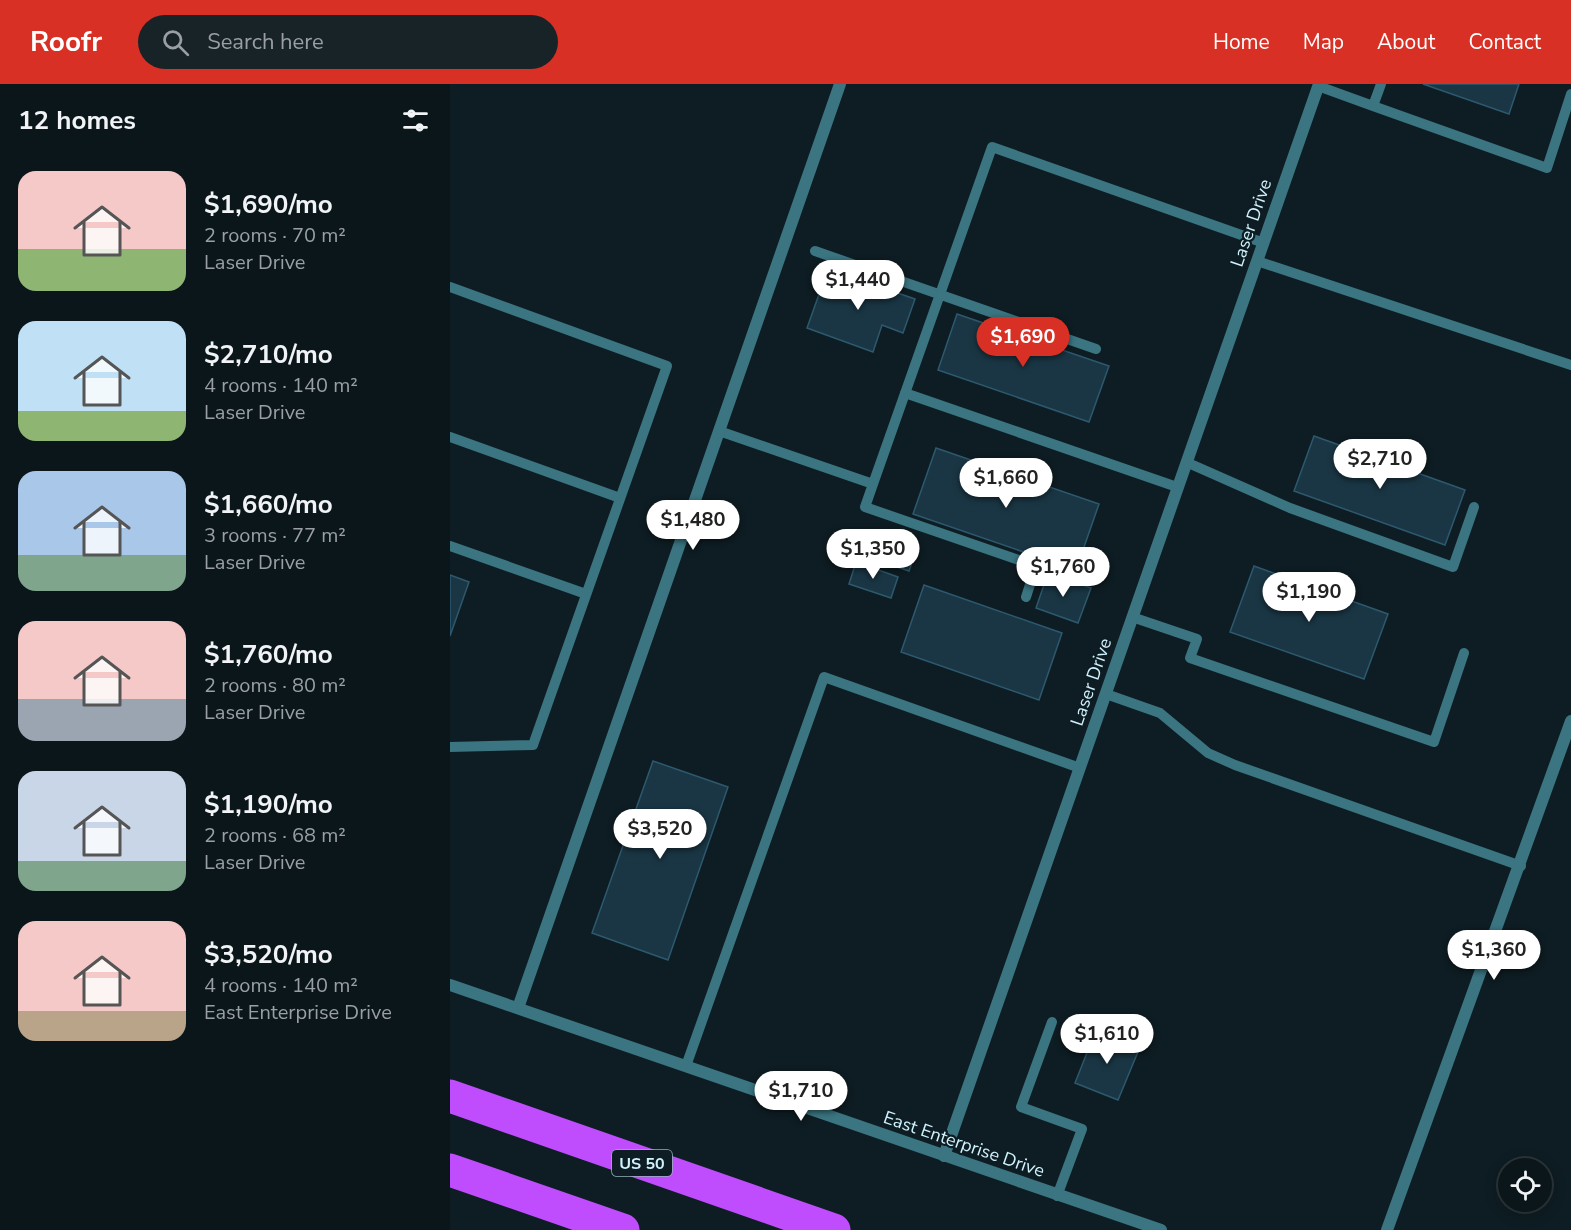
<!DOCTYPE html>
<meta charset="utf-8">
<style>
:root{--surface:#0a161a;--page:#182327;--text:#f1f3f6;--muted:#999fa2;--line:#2a3539;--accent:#d93025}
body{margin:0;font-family:"Nunito Sans",sans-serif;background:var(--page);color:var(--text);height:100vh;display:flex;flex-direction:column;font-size:22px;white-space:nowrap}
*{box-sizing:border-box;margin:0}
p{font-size:20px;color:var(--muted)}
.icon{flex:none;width:33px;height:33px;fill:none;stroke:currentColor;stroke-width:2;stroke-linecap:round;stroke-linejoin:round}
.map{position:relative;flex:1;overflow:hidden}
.side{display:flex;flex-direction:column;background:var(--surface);width:450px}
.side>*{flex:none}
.controls{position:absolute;left:1048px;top:1074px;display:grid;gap:12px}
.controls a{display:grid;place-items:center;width:54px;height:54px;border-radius:50%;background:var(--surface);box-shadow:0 3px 15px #0003,0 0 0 2px var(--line);font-size:30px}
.price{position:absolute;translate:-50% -51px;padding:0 14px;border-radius:21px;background:#fff;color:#222;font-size:20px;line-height:39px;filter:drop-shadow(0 2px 3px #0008)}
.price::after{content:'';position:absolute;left:50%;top:36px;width:18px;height:14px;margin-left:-9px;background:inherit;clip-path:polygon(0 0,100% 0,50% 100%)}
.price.current{background:var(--accent);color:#fff}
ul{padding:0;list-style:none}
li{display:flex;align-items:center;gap:18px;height:150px;padding:0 18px}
li span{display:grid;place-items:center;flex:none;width:168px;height:120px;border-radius:18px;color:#555}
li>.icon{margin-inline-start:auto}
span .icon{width:72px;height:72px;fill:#fffc;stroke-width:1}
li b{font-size:26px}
h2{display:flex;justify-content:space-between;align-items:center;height:72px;padding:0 18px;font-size:26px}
header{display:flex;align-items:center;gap:36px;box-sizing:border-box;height:84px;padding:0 30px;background:var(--accent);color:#fff}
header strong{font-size:28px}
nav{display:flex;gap:33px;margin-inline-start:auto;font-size:21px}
.search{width:420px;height:54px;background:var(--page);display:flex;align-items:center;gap:15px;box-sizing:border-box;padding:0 21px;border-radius:33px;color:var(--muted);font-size:22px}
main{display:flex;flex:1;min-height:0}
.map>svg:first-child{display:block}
.building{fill:#1a3644;stroke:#2d596f;stroke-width:1.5}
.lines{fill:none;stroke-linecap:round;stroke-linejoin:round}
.lane{stroke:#3a7581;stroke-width:10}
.street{stroke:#3a7581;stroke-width:12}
.highway{stroke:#c04dfd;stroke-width:33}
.labels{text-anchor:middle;stroke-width:4.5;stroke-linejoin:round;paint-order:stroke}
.shield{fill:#0e1d23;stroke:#96b3bc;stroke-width:1.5}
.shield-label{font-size:16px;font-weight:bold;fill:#d1f3fe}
.street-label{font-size:18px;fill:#d1f3fe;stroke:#0e1d23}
</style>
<header>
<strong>Roofr</strong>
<div class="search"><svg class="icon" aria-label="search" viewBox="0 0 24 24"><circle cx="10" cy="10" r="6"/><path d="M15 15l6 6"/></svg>Search here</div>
<nav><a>Home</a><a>Map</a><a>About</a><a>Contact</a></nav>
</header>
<main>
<section class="side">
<h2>12 homes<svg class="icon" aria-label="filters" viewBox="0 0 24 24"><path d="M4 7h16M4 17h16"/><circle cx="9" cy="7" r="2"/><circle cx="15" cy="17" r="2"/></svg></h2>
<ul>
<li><span style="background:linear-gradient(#f6c9c9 65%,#8fb573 0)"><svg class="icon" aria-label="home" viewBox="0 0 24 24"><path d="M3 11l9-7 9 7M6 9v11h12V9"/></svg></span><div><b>$1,690/mo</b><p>2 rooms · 70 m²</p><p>Laser Drive</p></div></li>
<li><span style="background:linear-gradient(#bfe0f5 75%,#8fb573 0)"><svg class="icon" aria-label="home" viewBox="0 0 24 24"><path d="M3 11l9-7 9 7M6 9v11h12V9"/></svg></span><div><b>$2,710/mo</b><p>4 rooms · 140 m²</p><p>Laser Drive</p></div></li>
<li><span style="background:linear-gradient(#a9c7e8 70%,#7fa58c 0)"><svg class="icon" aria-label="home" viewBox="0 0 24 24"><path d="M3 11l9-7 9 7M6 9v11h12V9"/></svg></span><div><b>$1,660/mo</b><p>3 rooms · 77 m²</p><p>Laser Drive</p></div></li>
<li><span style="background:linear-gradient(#f6c9c9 65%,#9aa5b1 0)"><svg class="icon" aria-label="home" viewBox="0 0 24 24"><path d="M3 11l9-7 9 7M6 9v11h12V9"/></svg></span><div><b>$1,760/mo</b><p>2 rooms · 80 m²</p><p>Laser Drive</p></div></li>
<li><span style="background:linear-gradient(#c9d6e8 75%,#7fa58c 0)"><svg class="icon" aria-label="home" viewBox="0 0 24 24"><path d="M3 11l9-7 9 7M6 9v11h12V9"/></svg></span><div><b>$1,190/mo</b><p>2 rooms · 68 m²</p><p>Laser Drive</p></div></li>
<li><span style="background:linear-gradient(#f6c9c9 75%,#b9a48a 0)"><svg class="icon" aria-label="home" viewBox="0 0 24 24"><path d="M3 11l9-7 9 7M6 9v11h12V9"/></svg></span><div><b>$3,520/mo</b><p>4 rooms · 140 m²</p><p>East Enterprise Drive</p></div></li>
</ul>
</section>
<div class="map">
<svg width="1121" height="1146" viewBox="0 0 1121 1146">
<rect width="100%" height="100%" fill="#0e1d23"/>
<path class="building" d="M973,0H1069L1059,30Z
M378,185L465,215L453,249L432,241L423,268L357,244Z
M507,230L659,282L639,338L488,286Z
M864,352L1015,406L995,461L844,407Z
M486,364L649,420L626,486L463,430Z
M414,448L436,456L428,478L406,470Z
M447,464L465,470L459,487L441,481Z
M406,478L448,493L441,514L399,500Z
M804,482L938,530L914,595L780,548Z
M598,489L641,504L628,539L586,524Z
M0,491L19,498L0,552Z
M474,501L612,549L589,616L451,568Z
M203,677L278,703L218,876L142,849Z
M646,946L690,963L668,1016L625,999Z"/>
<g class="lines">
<path class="lane" d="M868,2L923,22L931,0
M923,22L1097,84L1121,10
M365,167L646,265
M807,177L1121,281
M0,203L217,282L83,661L0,663
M455,309L727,403
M269,347L423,400L542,63L814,159
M0,353L170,414
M736,378L840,424L1003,483L1024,423
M423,400L415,423L586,482L576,513
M0,462L136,510
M682,533L747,555L740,574L984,658L1014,569
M656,610L710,629L758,669L785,681L1071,782
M602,938L571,1023L632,1045L607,1112
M236,982L374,593L630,684"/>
<path class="street" d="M0,901L711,1146
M68,924L390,0
M494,1072L869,0
M937,1146L1121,637"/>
<path class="highway" d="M0,1012L384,1146
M0,1086L173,1146"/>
</g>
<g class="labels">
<rect class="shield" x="162" y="1066" width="60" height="26" rx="4.5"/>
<g class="shield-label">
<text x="192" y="1085">US 50</text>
</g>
<g class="street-label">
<text transform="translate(801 139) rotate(-71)" y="6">Laser Drive</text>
<text transform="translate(641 598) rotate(-71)" y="6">Laser Drive</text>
<text transform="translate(514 1060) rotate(19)" y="6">East Enterprise Drive</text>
</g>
</g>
</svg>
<div class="controls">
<a><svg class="icon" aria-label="locate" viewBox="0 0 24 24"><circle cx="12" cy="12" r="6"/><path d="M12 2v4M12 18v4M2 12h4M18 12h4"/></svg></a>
</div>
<b class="price" style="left:408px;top:227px">$1,440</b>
<b class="price current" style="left:573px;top:284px">$1,690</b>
<b class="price" style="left:930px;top:406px">$2,710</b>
<b class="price" style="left:556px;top:425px">$1,660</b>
<b class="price" style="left:243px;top:467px">$1,480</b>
<b class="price" style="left:423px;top:496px">$1,350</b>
<b class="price" style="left:613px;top:514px">$1,760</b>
<b class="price" style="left:859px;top:539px">$1,190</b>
<b class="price" style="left:210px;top:776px">$3,520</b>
<b class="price" style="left:1044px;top:897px">$1,360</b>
<b class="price" style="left:657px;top:981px">$1,610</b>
<b class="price" style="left:351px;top:1038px">$1,710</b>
</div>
</main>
